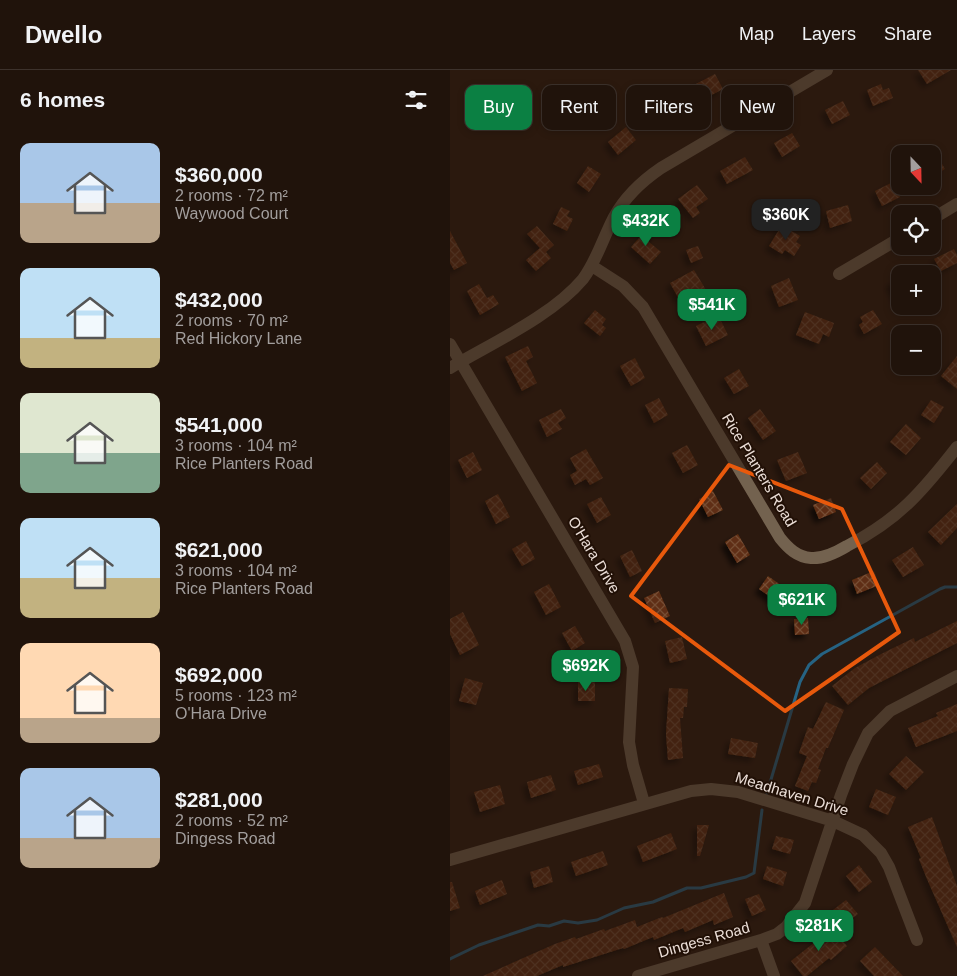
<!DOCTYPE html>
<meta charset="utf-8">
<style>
:root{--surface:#20130b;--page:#281c14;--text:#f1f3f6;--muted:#a29e9d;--line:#3d322c;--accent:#0b8043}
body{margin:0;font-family:Arial,sans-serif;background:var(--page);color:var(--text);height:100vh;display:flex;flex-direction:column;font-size:19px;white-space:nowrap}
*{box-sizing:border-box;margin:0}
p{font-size:16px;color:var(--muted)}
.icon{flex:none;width:28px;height:28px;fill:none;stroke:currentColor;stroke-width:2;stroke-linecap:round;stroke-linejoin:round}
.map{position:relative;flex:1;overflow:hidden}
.panel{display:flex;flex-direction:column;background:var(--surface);width:450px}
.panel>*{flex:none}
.top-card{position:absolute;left:15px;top:15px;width:416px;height:45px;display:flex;gap:10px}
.needle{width:32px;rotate:158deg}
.controls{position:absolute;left:441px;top:75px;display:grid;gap:10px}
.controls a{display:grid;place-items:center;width:50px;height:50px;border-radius:10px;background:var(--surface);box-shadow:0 2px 8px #0003,0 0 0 1px var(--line);font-size:25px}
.price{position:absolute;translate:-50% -42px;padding:0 11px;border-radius:10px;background:var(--accent);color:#fff;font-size:16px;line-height:32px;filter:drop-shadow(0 1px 2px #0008)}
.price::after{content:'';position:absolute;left:50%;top:30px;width:15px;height:11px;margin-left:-8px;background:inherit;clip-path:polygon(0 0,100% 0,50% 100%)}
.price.on{background:#222;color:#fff}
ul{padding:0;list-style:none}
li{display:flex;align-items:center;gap:15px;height:125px;padding:0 20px}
li span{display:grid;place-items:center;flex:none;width:140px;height:100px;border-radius:10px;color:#555}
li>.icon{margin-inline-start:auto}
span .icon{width:60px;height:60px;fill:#fffc;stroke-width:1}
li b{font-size:21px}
h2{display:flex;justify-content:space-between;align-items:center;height:60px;padding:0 20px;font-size:21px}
.pill{padding:0 18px;border-radius:10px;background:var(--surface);box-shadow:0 2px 8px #0003,0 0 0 1px var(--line);font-size:18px;line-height:45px}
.pill.on{background:var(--accent);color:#fff}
header{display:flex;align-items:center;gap:30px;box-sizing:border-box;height:70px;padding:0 25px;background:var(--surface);border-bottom:1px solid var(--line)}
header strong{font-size:24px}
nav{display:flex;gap:28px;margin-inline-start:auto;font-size:18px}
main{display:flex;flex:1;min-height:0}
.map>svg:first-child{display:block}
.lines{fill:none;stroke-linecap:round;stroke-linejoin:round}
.stream{stroke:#266383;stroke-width:3}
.building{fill:url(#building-cross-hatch);filter:url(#shadow)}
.minor{stroke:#73624f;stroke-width:12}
.marked{fill:none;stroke:#e8590c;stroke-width:4;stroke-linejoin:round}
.labels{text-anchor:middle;stroke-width:4;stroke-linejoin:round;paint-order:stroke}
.street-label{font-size:15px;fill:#ebded7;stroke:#211006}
</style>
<header>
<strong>Dwello</strong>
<nav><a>Map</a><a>Layers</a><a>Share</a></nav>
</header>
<main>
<section class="panel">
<h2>6 homes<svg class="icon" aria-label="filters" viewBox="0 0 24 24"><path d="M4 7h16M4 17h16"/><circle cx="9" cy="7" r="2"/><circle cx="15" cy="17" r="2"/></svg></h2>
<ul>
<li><span style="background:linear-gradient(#a9c7e8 60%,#b9a48a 0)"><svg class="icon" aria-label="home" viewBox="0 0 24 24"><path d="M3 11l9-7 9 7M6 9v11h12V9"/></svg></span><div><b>$360,000</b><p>2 rooms · 72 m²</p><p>Waywood Court</p></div></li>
<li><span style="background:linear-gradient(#bfe0f5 70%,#c2b280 0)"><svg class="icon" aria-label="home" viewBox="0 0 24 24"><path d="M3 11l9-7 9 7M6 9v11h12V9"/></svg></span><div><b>$432,000</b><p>2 rooms · 70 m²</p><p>Red Hickory Lane</p></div></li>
<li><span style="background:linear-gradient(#dfe7d0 60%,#7fa58c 0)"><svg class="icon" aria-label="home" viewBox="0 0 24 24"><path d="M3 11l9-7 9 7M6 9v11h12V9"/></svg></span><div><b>$541,000</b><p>3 rooms · 104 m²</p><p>Rice Planters Road</p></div></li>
<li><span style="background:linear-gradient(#bfe0f5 60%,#c2b280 0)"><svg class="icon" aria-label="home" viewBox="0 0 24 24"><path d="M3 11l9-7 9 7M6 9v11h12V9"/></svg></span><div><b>$621,000</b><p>3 rooms · 104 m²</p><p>Rice Planters Road</p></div></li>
<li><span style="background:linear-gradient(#ffd9b3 75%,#b9a48a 0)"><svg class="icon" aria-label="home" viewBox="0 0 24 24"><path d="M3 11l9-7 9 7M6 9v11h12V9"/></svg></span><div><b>$692,000</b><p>5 rooms · 123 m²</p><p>O'Hara Drive</p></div></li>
<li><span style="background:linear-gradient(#a9c7e8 70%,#b9a48a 0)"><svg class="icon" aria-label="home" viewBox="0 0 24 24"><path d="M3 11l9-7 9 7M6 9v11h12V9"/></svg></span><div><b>$281,000</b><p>2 rooms · 52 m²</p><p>Dingess Road</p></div></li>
</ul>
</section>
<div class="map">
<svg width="507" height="906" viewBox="0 0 507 906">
<defs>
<pattern id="building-cross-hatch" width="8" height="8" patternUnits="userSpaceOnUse" patternTransform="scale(1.25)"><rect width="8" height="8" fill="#5f2f12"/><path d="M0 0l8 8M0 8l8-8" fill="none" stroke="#764d34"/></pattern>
<filter id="shadow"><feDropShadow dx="-4.5" dy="4.5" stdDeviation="2.5" flood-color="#0009"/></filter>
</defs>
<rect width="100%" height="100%" fill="#2b190f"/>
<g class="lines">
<path class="stream" d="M317,723L350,612L359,595L372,584L490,519L495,517H507
M0,889L29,875L88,855L99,856L114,851L128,853L147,850L174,838L203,832L237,818H251L296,807L304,803L312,740"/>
</g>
<path class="building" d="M468,0H501L477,14Z
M265,4L273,19L252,30L244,15Z
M431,14L433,20L439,18L443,28L423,36L417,20Z
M220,31L228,46L215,53L212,48L207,51L202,41Z
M393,31L400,45L382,54L375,40Z
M176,57L186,70L168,85L158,72Z
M342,63L350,76L332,87L324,73Z
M295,87L303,100L277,114L270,101Z
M488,87L495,99L482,107V91Z
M138,96L151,104L139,122L127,113Z
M443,112L450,127L432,136L425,121Z
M247,115L258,129L246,137L250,143L243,148L228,129Z
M398,135L402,151L380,158L376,141Z
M111,137L120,141L117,146L123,149L117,161L103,154Z
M332,155L350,166L346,172L351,175L344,186L335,180L332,184L319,176Z
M87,156L104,175L96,182L101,188L86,201L76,190L90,178L77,164Z
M198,158L204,164L198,171L211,182L200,194L181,177Z
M0,161L17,193L4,200L0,193Z
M248,176L253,188L241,193L236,180Z
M504,179L507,185V193L491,201L484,189Z
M244,200L256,220L245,226L243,221L229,229L220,213Z
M339,208L348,230L329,237L321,216Z
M450,208V233L440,213Z
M29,214L37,228L43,225L49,234L30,245L17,221Z
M145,240L156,249L152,255L156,258L150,266L134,253Z
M423,240L432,254L414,264L409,255L413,252L410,247Z
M355,242L384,253L379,267L373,264L369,274L346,265Z
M262,248L264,253L270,249L278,265L256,276L246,256Z
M78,276L83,287L76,291L87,313L72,321L55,287Z
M507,286V319L491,306Z
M185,288L195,308L181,316L170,296Z
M289,299L299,316L284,324L274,308Z
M209,328L218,345L204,353L195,335Z
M481,330L494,337L484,353L471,345Z
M111,339L116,348L108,353L112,359L97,367L89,350Z
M310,339L326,361L313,370L298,348Z
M456,354L471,368L456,385L440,372Z
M237,375L248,395L233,403L222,383Z
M136,379L153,408L140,415L136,409L125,415L120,405L127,401L120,388Z
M23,382L32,400L17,408L8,390Z
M348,382L357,403L336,411L327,390Z
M427,392L437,403L421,419L410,408Z
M263,421L273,440L258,447L249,429Z
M48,424L60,447L46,454L35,431Z
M151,427L161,445L147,453L137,434Z
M381,428L386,442L369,449L363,435Z
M507,434V458L491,475L478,462Z
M288,464L300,485L287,493L275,472Z
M76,471L85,489L72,496L62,479Z
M463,477L474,495L453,507L442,490Z
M182,480L192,501L180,507L170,486Z
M424,501L429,515L407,524L402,510Z
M318,506L335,518L326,531L309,519Z
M99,514L111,537L96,545L84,522Z
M209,521L220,546L205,553L194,528Z
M357,521H378L377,537H357Z
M13,542L29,575L10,585L0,564V549Z
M358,548L359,564L345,565L344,549Z
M507,551V573L419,618L398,635L382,616L405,598L433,583L464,568L465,572Z
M125,556L135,573L122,581L112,563Z
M232,567L237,589L220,593L215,571Z
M15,608L33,613L26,635L9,631Z
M128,612H145V631H128Z
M219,618L238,619L237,637H234L233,648H230L233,688L218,690L216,664Z
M376,632L394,640L378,678H376L368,699L371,700L366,713L362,712L358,721L345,716L357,686L349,683L358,657L363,659Z
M507,634V661L466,677L458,658L488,646L486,643Z
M281,668L308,673L305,688L278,684Z
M456,686L474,702L456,720L439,704Z
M149,694L153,707L128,715L124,701Z
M101,705L106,720L81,728L77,712Z
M50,715L55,734L30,742L24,722Z
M426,719L446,727L438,745L419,737Z
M482,747L507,816V877L477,809L469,789L471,788L458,757Z
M247,755H259L250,786H247Z
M221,763L227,779L193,792L187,776Z
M326,766L344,770L340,784L322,779Z
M153,781L158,795L126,806L121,792Z
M409,795L422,812L409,822L396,806Z
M99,796L103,812L84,818L80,802Z
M317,796L337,802L333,816L313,809Z
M52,810L57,824L30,835L25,821Z
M0,812H2L10,838L0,841Z
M274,823L283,847L264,855L263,850L235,862L233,858L204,870L203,867L174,879L173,878L113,897V895L87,906H33L105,874L125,867L126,869L154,859L155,861L185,850L187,857L212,847L213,848Z
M309,824L316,840L302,846L295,829Z
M396,830L408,844L395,854L383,840Z
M381,857L397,876L381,890L379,888L357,906H353L341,891L365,872L364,871Z
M425,877L453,906H424L410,891Z"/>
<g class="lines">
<path class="minor" d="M482,149L507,134
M142,196L173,216L193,237L330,468C338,478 347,487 361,488C373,489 387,482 397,476C448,450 472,422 507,377
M389,204L450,168
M0,274L175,571L183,597L179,672L183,695L194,733
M0,298C42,273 102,246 133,209C147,190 153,168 164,147C175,127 192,111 211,98L377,0
M0,790L241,721L261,719L288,722L383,751L413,765L431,783L439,797L467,870
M311,870L324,906
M188,906L311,870L327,864L336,857L355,833L391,725L403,694L418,663L440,641L507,606"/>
</g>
<path d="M0 0H507V906H0ZM279,395L392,439L449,562L335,641L181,526Z" fill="#2b190f" fill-opacity=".55" fill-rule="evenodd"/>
<path class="marked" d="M279,395L392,439L449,562L335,641L181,526Z"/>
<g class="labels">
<g class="street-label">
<text transform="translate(309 400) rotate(59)" y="5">Rice Planters Road</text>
<text transform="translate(144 485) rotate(59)" y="5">O'Hara Drive</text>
<text transform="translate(342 724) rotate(17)" y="5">Meadhaven Drive</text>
<text transform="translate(254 870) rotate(-16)" y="5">Dingess Road</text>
</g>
</g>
</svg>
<div class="controls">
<a><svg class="needle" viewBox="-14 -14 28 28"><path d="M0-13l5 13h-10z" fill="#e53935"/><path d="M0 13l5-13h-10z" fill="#a29e9d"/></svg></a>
<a><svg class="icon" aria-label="locate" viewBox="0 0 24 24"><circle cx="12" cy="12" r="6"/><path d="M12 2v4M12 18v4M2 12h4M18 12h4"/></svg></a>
<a>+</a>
<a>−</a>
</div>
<b class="price on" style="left:336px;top:171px">$360K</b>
<b class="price" style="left:196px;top:177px">$432K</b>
<b class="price" style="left:262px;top:261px">$541K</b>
<b class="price" style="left:352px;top:556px">$621K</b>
<b class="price" style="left:136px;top:622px">$692K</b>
<b class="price" style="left:369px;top:882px">$281K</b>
<div class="top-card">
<a class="pill on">Buy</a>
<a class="pill">Rent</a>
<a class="pill">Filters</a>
<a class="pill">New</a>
</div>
</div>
</main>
